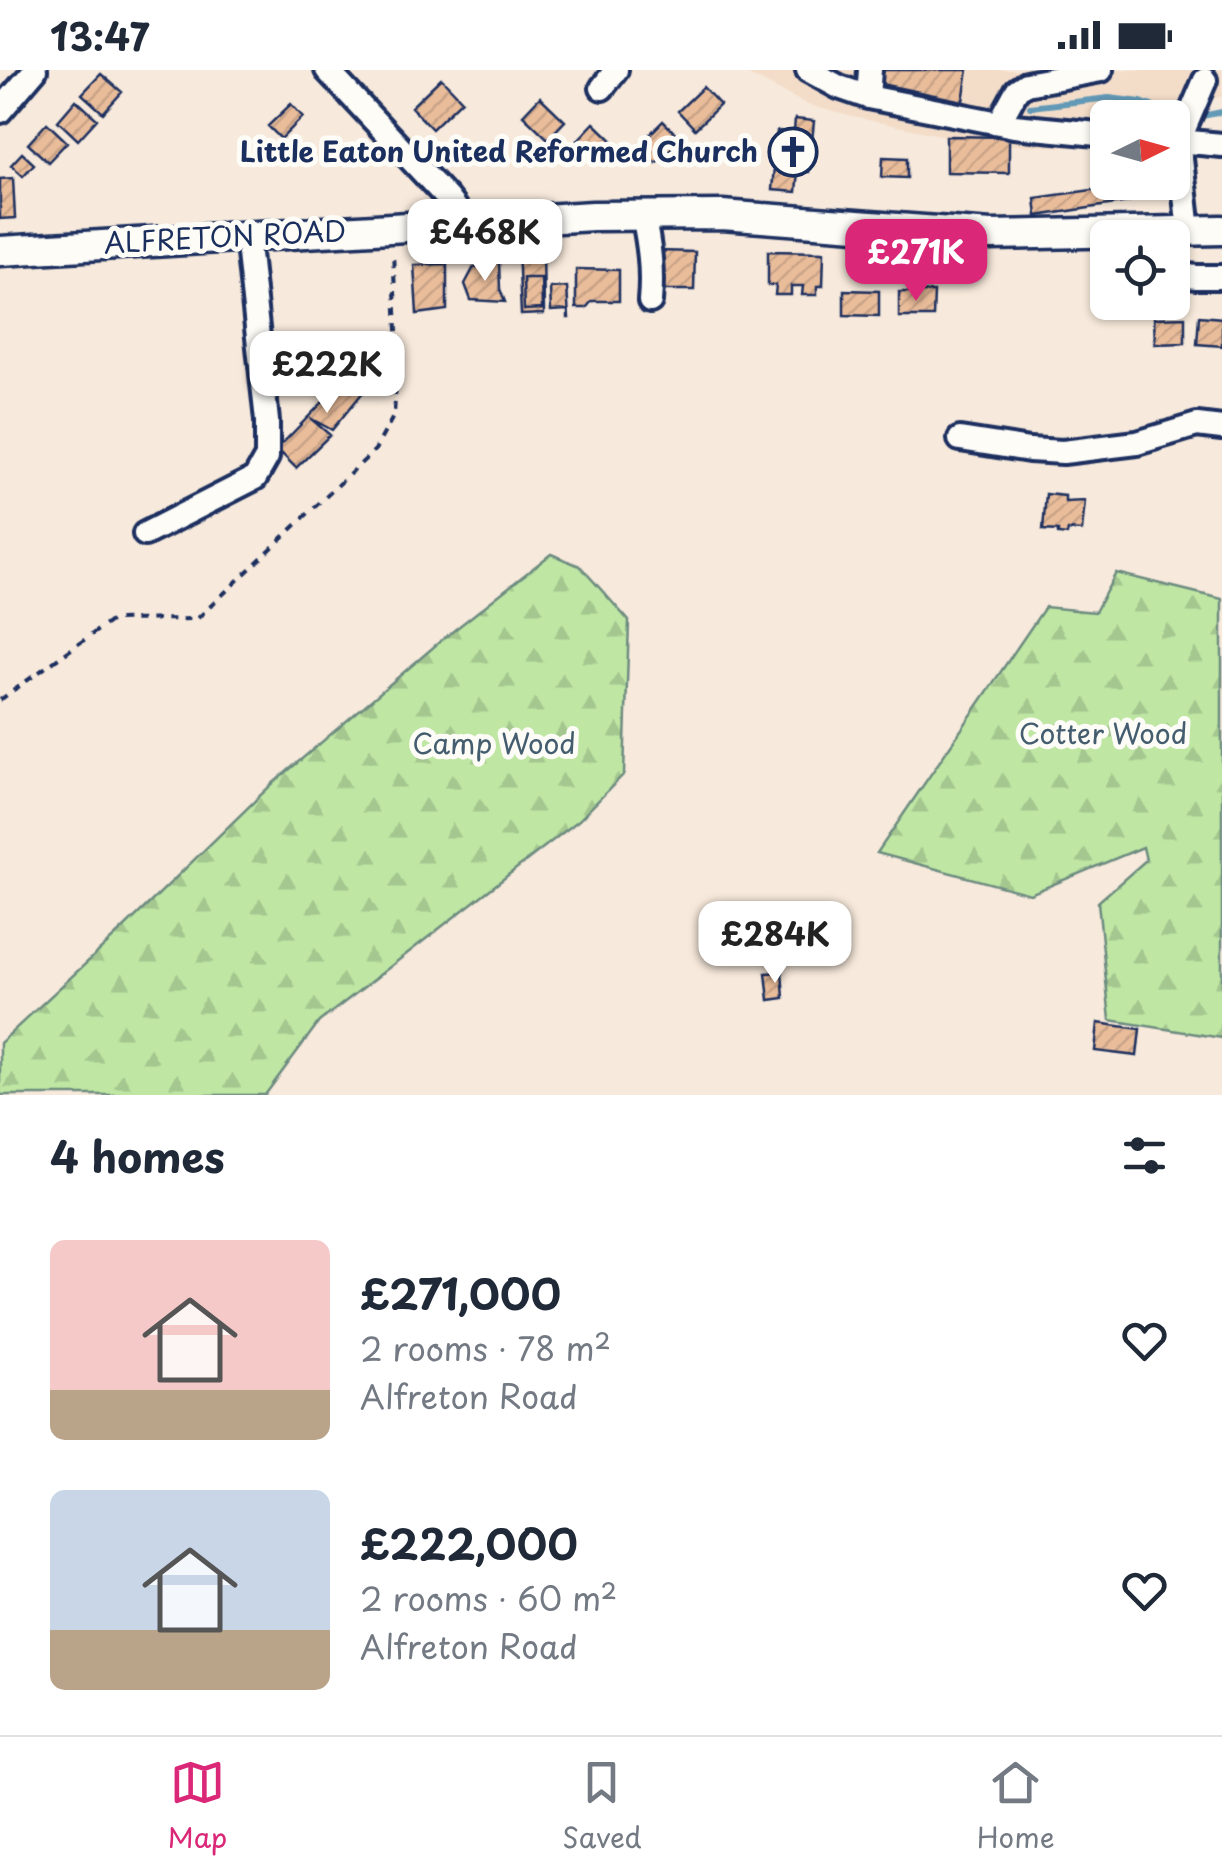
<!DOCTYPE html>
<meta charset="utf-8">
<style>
:root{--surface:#fff;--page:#f6f6f7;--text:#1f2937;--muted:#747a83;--line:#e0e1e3;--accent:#db2777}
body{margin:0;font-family:"Playpen Sans",sans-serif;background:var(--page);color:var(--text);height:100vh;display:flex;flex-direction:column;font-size:38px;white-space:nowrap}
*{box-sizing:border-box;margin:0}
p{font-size:32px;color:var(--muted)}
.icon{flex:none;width:55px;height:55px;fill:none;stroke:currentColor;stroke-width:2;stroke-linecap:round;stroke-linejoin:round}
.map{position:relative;height:1025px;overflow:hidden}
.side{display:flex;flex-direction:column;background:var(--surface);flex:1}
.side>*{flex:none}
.needle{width:65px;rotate:85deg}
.fabs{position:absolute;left:1090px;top:30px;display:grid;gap:20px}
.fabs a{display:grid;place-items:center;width:100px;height:100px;border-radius:15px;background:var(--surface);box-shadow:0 2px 8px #0004;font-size:50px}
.price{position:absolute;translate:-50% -85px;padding:0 22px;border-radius:20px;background:#fff;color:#222;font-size:32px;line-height:65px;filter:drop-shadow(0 2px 5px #0008)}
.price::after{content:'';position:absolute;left:50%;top:60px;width:30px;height:22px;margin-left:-15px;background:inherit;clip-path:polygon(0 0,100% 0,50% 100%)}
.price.current{background:var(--accent);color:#fff}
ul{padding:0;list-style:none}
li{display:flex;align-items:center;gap:30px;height:250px;padding:0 50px}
li span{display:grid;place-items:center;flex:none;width:280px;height:200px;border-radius:15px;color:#555}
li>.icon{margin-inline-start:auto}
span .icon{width:120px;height:120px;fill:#fffc;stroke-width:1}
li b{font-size:42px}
h2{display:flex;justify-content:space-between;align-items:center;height:120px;padding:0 50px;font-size:42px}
.status{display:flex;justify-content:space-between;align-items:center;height:70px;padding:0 50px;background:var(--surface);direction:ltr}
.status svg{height:28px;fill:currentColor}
.dock{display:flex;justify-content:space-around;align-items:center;height:140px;border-top:2px solid var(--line);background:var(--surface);font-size:28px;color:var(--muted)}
.dock a{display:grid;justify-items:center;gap:5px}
.dock .current{color:var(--accent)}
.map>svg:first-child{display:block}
.built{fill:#f3dcc8}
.forest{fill:url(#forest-firs);stroke:#6d8b80;stroke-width:2.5}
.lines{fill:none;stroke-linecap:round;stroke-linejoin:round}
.stream{stroke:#6299b6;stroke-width:6}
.building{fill:url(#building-hatch);stroke:#1b2f5e;stroke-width:2.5}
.minor-casing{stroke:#1b2f5e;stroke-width:30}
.major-casing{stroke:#1b2f5e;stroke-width:35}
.path{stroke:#1b2f5e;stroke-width:4;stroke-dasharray:8 8;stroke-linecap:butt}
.minor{stroke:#fdfcf7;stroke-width:22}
.major{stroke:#fdfcf7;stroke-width:28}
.labels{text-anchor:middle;stroke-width:10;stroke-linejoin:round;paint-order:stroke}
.poi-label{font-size:28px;font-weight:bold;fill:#1b2f5e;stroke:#fdfcf7;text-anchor:end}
.street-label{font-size:28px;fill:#1b2f5e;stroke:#fdfcf7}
.park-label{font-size:28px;fill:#445d6f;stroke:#fdfcf7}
</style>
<div class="status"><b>13:47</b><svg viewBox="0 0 49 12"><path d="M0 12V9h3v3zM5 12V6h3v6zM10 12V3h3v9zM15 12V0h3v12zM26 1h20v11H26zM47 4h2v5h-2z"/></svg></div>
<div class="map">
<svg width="1222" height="1025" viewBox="0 0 1222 1025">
<defs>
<pattern id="forest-firs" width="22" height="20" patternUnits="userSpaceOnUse" patternTransform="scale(2.5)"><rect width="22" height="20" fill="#bfe7a3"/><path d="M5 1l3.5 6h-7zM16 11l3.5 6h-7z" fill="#a4c68f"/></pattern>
<pattern id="building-hatch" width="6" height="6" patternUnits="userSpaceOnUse" patternTransform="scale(2.5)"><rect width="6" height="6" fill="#eabd9a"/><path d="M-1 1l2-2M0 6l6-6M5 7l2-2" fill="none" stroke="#c8a387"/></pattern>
</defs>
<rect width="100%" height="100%" fill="#f7e9db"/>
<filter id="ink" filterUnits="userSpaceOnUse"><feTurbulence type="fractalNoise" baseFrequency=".01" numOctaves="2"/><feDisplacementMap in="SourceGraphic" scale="20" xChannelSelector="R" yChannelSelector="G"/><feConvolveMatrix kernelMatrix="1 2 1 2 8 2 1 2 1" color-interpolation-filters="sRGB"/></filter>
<g filter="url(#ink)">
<path class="built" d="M739,0H1222V26L1207,31L1173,75L1172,48H1108L1107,78L1010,75L1009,103L946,102V66L849,46L806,34Z"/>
<path class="forest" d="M551,484L580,496L629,551L624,704L579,750L319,952L265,1025H0V973L123,859L270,716L443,569Z
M1116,503L1222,529V968L1110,950L1098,832L1146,790L1143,777L1030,824L877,783L1045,537L1095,542Z"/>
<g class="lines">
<path class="stream" d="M1030,37L1109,28L1141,32L1173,44L1197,47L1222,42"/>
</g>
<path class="building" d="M878,0H968L963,31L876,13Z
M101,4L122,22L103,43L82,24Z
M441,8L462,30L432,59L411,37Z
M703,17L720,35L695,59L678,41Z
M540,27L565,51L548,69L523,45Z
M76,30L97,49L78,70L58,51Z
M291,34L303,47L281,69L268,56Z
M795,49L814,51L809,102L798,101L796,122L772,120L777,61L794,62Z
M663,51L681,69L656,93L639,75Z
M47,53L67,72L48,92L28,74Z
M594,53L619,77L602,95L577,71Z
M946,66L1009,67V103L946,102Z
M22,83L34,94L23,106L11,95Z
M883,87L907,88V108L882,107Z
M883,87L907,88V108L882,107Z
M13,108L15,148L0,149V109Z
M1127,112H1161L1164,119L1128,132L1037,146L1035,128L1120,116Z
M543,175L544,244L521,245L518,177Z
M659,181L695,182L694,220H658Z
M768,181L824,182L823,216H817V225H802L803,216H791V225H775L776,215H768Z
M499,192L500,219L505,232L471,230L465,214L474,197Z
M447,194V240L417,244L414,195Z
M576,199L619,200V231H592L586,238H576Z
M523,208H541L542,239L524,240Z
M567,217L569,248H568V240L551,241L550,218Z
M844,220L879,221V246L844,245Z
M899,222H934L933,247H899Z
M1199,246L1222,248V276L1197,274Z
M1185,247V273L1155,274L1154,248Z
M363,291L378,304L332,360L310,348L330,365L296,398L277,379Z
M1046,424L1065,426V432L1085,431L1082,461L1068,460L1067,465L1058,464V461L1043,460Z
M782,902L784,928L769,930L766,903Z
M1098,953L1140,959L1137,986L1095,981Z"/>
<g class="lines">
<g class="minor-casing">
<path id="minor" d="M327,0L447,128L466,153
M808,0L839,17L868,27L1014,56L1108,65
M1205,10L1179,71L1222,75
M602,18L616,0
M868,27L870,0
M0,41L35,0
M999,53L1017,20L1026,14L1101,0
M1172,71H1179L1189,161
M643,144C649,174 653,200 650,231
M1172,186L1178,205L1197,207H1222
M960,369L1029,380L1063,382L1137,373L1197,355L1222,358
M145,464L255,408L267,387V351L247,165"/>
</g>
<g class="major-casing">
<path id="major" d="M0,181L593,146L722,145L991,165L1222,160"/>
</g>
<path class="path" d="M0,630L112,550L197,549L375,380L394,345L398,279L393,183"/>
<use href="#minor" class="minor"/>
<use href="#major" class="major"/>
</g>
</g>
<defs>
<g id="church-ring" transform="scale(2.5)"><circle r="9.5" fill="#fdfcf7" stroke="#1b2f5e" stroke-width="1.5"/><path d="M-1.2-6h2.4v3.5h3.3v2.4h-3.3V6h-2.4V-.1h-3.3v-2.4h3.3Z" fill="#1b2f5e"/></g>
</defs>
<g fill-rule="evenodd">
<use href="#church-ring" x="793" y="82"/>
</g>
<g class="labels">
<g class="poi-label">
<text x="758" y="92">Little Eaton United Reformed Church</text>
</g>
<g class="street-label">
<text transform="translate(225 167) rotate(-3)" y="10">ALFRETON ROAD</text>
</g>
<g class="park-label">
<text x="1103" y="674">Cotter Wood</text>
<text x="494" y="684">Camp Wood</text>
</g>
</g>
</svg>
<div class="fabs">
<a><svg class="needle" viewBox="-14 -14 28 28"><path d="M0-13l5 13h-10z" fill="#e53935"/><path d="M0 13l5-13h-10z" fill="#747a83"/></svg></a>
<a><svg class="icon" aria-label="locate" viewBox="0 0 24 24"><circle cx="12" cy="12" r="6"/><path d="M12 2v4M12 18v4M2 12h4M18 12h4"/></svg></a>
</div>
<b class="price" style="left:485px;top:214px">£468K</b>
<b class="price current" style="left:916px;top:234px">£271K</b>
<b class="price" style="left:327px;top:346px">£222K</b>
<b class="price" style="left:775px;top:916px">£284K</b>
</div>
<section class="side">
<h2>4 homes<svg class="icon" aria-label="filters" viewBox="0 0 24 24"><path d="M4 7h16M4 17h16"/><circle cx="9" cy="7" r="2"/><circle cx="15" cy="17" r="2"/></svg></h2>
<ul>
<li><span style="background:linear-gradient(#f6c9c9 75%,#b9a48a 0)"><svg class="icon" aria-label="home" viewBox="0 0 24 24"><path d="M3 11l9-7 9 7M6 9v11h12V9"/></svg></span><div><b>£271,000</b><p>2 rooms · 78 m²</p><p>Alfreton Road</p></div><svg class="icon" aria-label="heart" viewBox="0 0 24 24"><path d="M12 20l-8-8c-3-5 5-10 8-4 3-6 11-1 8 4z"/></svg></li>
<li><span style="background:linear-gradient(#c9d6e8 70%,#b9a48a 0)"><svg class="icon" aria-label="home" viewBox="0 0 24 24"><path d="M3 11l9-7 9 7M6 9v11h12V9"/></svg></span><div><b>£222,000</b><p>2 rooms · 60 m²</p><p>Alfreton Road</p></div><svg class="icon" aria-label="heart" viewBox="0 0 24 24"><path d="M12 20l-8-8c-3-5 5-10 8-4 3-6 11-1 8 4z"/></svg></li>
</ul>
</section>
<nav class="dock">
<a class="current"><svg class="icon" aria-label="map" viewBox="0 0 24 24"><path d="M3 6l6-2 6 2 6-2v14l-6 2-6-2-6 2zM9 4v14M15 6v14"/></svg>Map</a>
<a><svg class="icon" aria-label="saved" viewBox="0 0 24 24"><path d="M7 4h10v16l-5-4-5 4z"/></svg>Saved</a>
<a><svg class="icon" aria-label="home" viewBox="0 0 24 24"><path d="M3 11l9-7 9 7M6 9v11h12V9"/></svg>Home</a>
</nav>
